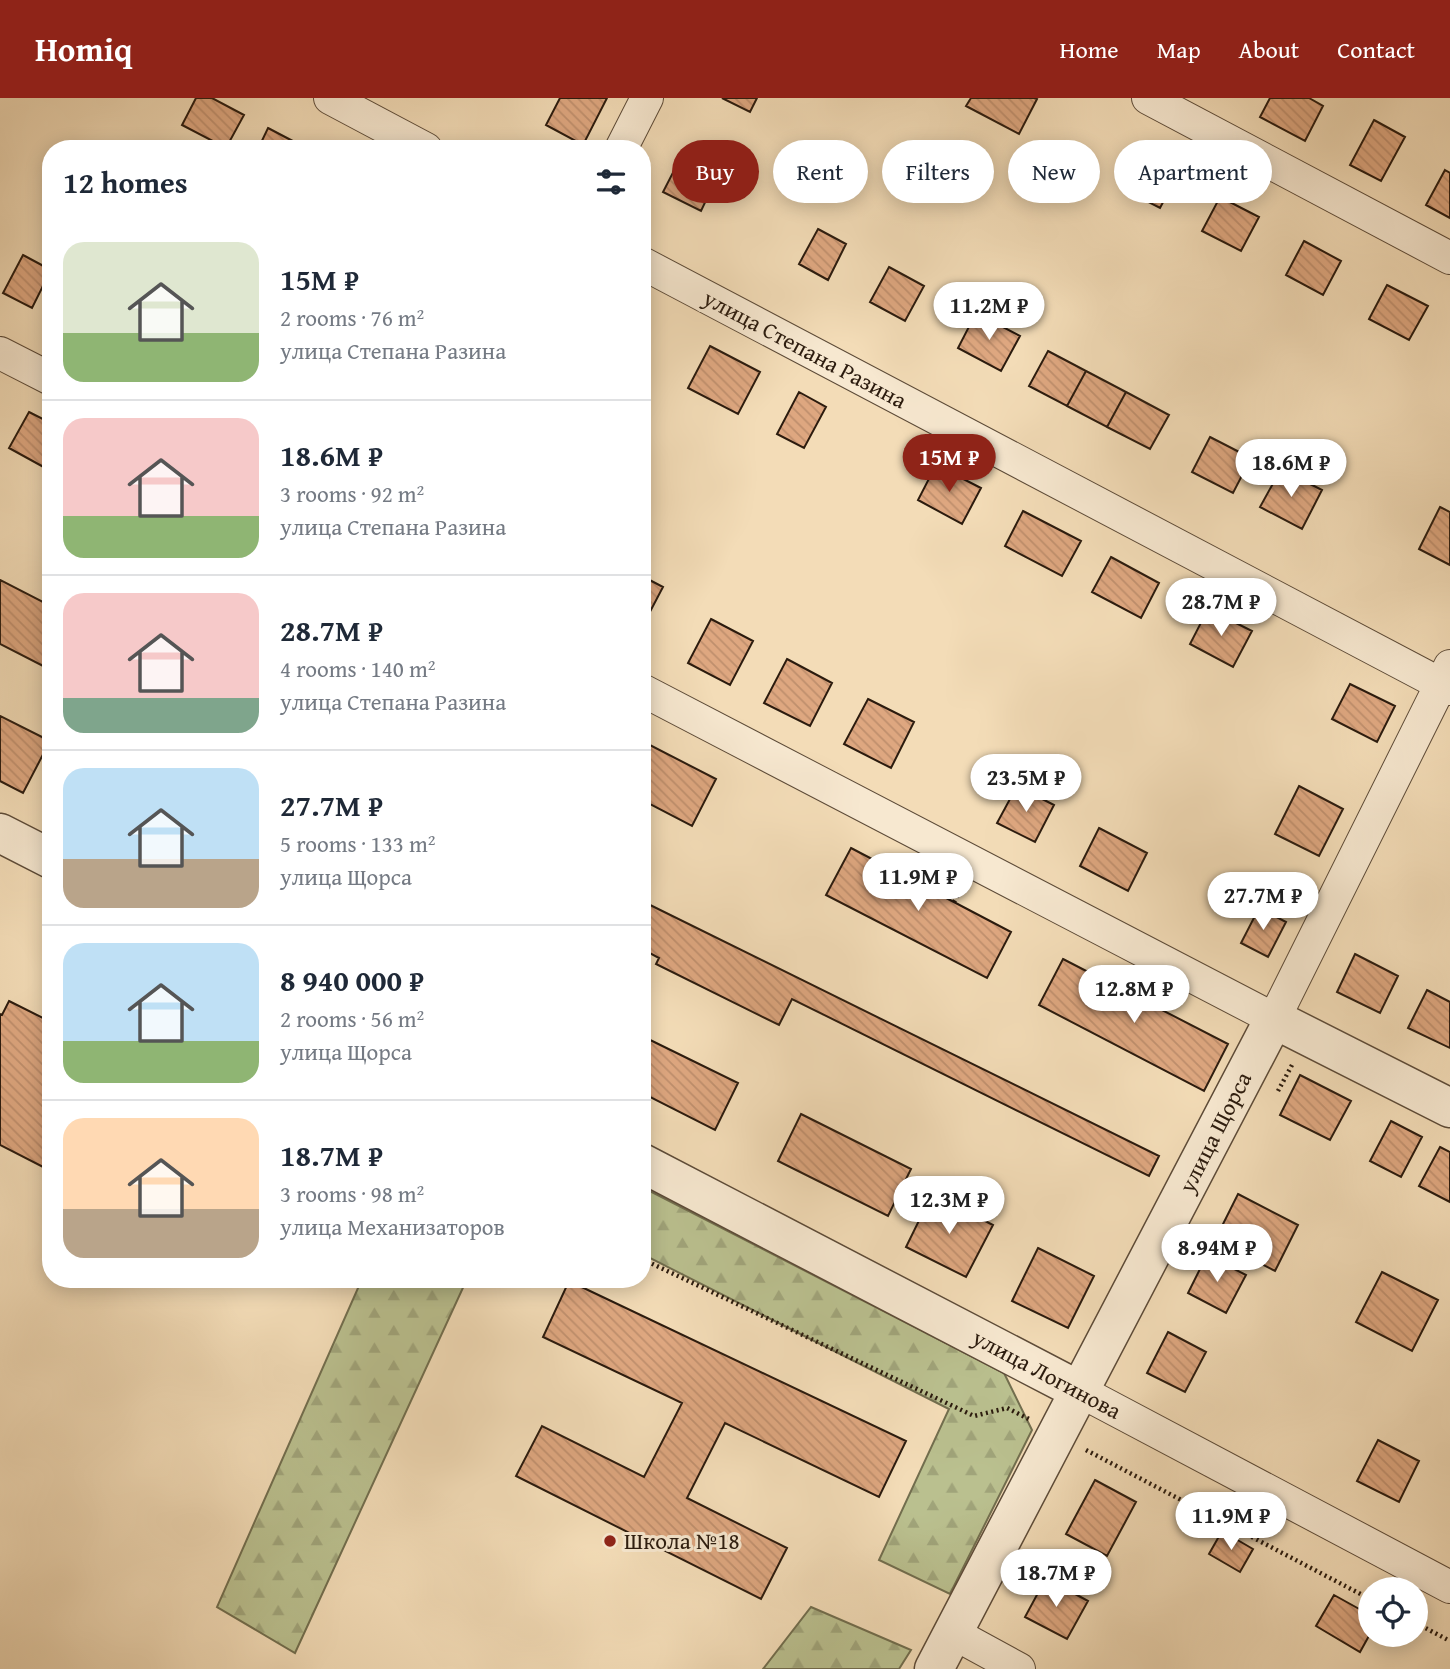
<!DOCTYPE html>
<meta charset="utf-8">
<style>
:root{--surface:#fff;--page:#f2f2f3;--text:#1f2937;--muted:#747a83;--line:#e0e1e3;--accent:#8f2418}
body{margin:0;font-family:"Gentium Book Plus",serif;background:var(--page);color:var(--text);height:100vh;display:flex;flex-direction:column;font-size:26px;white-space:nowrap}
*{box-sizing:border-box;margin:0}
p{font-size:23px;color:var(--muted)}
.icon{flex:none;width:38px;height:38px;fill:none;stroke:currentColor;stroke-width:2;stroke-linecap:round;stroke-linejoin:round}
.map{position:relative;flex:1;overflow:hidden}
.sheet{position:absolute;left:42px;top:42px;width:609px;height:1148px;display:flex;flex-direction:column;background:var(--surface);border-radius:28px;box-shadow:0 4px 18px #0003}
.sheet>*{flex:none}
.banner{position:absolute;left:672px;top:42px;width:665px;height:63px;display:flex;gap:14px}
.fabs{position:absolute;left:1358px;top:1479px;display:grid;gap:14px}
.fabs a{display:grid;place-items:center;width:70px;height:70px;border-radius:50%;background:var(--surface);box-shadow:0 4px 18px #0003;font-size:35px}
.price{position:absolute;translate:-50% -60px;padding:0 16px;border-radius:24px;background:#fff;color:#222;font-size:23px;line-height:46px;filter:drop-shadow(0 2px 4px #0008)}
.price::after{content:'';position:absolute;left:50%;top:42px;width:21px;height:16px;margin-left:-10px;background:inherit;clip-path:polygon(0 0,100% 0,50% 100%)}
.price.on{background:var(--accent);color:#fff}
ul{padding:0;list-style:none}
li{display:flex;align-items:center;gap:21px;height:175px;padding:0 21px}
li+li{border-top:2px solid var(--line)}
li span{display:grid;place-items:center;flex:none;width:196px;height:140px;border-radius:21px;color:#555}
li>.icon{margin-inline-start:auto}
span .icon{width:84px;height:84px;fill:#fffc;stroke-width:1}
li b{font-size:30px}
h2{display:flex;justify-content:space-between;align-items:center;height:84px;padding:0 21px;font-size:30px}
.chip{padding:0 24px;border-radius:32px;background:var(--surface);box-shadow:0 4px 18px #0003;font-size:24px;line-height:63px}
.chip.on{background:var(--accent);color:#fff}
header{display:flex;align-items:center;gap:42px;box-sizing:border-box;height:98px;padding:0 35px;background:var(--accent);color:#fff}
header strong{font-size:33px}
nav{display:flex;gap:38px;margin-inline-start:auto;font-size:24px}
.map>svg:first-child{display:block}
.forest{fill:url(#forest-firs);stroke:#726e4e;stroke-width:2}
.building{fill:url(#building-back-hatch);stroke:#2b1b0e;stroke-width:2}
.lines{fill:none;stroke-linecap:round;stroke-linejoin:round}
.minor-casing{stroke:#5d4b38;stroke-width:34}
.tertiary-casing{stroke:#5d4b38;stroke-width:41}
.path{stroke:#2b1b0e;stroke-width:4.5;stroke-dasharray:2 3.5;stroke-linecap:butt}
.minor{stroke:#f7e8d0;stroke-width:32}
.tertiary{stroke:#f7e8d0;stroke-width:38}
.poi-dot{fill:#8f2418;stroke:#f7e8d0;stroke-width:2.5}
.labels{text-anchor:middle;stroke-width:6;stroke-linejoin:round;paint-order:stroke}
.street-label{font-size:23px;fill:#2b1b0e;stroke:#f7e8d0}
.poi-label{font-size:23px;fill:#2b1b0e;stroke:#f7e8d0;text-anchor:start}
</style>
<header>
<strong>Homiq</strong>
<nav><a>Home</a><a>Map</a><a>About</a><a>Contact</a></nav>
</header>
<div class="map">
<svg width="1450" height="1571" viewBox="0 0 1450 1571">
<defs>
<pattern id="forest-firs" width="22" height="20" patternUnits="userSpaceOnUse" patternTransform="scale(1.75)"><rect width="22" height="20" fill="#bac08f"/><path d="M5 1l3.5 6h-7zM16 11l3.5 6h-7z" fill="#a0a47a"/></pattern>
<pattern id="building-back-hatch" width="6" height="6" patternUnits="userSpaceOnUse" patternTransform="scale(1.75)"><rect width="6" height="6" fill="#dea780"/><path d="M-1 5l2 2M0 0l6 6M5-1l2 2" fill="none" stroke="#bf8f6d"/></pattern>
</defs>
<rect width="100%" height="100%" fill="#f3dcb7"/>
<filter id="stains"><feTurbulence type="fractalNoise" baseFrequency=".00286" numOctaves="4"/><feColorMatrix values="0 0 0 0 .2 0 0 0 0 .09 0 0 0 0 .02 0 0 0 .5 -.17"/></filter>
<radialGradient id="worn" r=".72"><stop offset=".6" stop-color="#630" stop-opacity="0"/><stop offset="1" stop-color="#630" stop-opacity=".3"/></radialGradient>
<path class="forest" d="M642,1089L1004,1275L1032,1332L950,1496L879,1462L949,1311L642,1156Z
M362,1181H467L295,1555L217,1509Z
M811,1509L911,1552L899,1571H763Z"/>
<path class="building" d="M196,0H212L244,17L226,50L182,27Z
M560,0H607L583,47L546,27Z
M722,0H757L750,14Z
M971,0H1034L1037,1L1019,36L966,8Z
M1270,0H1309L1323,8L1305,43L1260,19Z
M1374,22L1405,39L1381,83L1350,67Z
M268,30L308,51H258Z
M683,55L720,73L701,113L663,94Z
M1143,58L1178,76L1160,110L1125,92Z
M1445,72L1450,75V120L1426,107Z
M1220,99L1259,119L1241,153L1202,133Z
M818,131L846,146L828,182L799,166Z
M1304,143L1341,163L1323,197L1286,177Z
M23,157L51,172L32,210L3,195Z
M889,169L924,188L905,223L870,204Z
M1387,187L1428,208L1409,242L1369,221Z
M976,215L1020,238L1001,273L958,250Z
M710,248L760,274L738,316L688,290Z
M1048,253L1086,273L1067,308L1029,288Z
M1086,273L1126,294L1107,329L1067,308Z
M799,294L826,309L804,350L777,336Z
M1126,294L1169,317L1150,351L1107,329Z
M29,314L51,325L49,372L9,350Z
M1210,339L1251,360L1233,395L1192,374Z
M936,367L981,390L962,426L918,402Z
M1281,371L1322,392L1302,431L1260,409Z
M1440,409L1450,414V467L1419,451Z
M1023,413L1081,443L1062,478L1005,448Z
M1111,459L1159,485L1141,520L1092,494Z
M642,478L663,489L642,529Z
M0,482L51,508V572L0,546Z
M1208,511L1252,533L1233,569L1190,546Z
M711,521L753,543L730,587L688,565Z
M787,561L832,585L810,628L764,605Z
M1350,586L1395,608L1377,644L1332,621Z
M868,601L914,624L891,670L844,646Z
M0,618L50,643L23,695L0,683Z
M642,643L716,681L692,728L642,702Z
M1017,688L1054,707L1035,744L997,725Z
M1299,688L1343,711L1319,758L1275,736Z
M1099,730L1147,755L1128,793L1080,768Z
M851,750L1011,834L987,880L826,797Z
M642,803L1159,1058L1149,1078L792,901L779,927L656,866L659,860L642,851Z
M1259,810L1286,824L1268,859L1241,845Z
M1355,856L1398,878L1380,915L1337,894Z
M1063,861L1228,946L1204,993L1039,907Z
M1427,892L1450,904V950L1408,930Z
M9,903L51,924V1073L0,1047V916L2,917Z
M642,938L738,985L715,1032L642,995Z
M1300,977L1351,1003L1330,1042L1280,1017Z
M801,1016L911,1071L888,1118L778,1063Z
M1391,1023L1422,1039L1401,1079L1370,1063Z
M1440,1049L1450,1054V1104L1419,1088Z
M932,1096L993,1127L966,1179L906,1149Z
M1238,1096L1298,1127L1275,1173L1215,1142Z
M1038,1150L1094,1178L1068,1230L1012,1203Z
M1207,1157L1246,1177L1226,1215L1188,1195Z
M1382,1174L1438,1202L1412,1253L1356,1224Z
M569,1183L906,1343L879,1399L725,1325L687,1400L787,1450L761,1501L516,1378L542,1328L644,1379L682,1305L543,1239Z
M1168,1234L1206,1254L1185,1294L1147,1275Z
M1378,1342L1419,1363L1399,1404L1357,1383Z
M1095,1382L1136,1404L1107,1458L1066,1436Z
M1222,1433L1253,1451L1240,1474L1209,1456Z
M1046,1480L1088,1503L1067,1541L1025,1519Z
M1334,1497L1370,1517V1536L1360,1554L1316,1528Z"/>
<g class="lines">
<g class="minor-casing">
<path id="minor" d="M330,0L426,51
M1148,0L1450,160
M621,51L647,0
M642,165L1450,591
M0,255L51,281
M642,592L1274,921L1450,568
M1078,1292L1450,1489
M953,1535L1019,1571"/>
</g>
<g class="tertiary-casing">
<path id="tertiary" d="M0,735L51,761
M642,1065L1078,1292
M934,1571C1046,1354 1162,1139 1274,921L1450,1010"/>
</g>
<path class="path" d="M954,804L962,790
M1278,993L1292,967
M642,1161L974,1318L1007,1310L1029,1321
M1086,1352L1370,1501
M1416,1525L1450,1543"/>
<use href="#minor" class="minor"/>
<use href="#tertiary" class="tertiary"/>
</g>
<circle class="poi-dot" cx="610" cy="1443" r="7"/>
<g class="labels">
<g class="street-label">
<text transform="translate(805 251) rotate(28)" y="8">улица Степана Разина</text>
<text transform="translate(1215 1034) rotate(-63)" y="8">улица Щорса</text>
<text transform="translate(1047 1276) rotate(28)" y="8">улица Логинова</text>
</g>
<g class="poi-label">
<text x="624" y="1451">Школа №18</text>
</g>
</g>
<rect width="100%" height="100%" filter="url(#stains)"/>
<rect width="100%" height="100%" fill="url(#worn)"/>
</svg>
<div class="fabs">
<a><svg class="icon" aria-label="locate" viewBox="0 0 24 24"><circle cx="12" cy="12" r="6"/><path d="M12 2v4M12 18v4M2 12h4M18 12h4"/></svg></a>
</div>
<b class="price" style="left:989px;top:244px">11.2M ₽</b>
<b class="price on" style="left:949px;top:396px">15M ₽</b>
<b class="price" style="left:1291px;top:401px">18.6M ₽</b>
<b class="price" style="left:1221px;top:540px">28.7M ₽</b>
<b class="price" style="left:1026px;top:716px">23.5M ₽</b>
<b class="price" style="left:918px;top:815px">11.9M ₽</b>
<b class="price" style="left:1263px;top:834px">27.7M ₽</b>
<b class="price" style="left:1134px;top:927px">12.8M ₽</b>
<b class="price" style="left:949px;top:1138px">12.3M ₽</b>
<b class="price" style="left:1217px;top:1186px">8.94M ₽</b>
<b class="price" style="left:1231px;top:1454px">11.9M ₽</b>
<b class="price" style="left:1056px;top:1511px">18.7M ₽</b>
<div class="banner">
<a class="chip on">Buy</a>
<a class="chip">Rent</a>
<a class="chip">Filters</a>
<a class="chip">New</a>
<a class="chip">Apartment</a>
</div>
<section class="sheet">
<h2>12 homes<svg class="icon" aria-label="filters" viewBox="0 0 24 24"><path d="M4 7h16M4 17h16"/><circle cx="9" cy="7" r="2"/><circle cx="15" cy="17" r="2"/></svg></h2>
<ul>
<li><span style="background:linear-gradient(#dfe7d0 65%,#8fb573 0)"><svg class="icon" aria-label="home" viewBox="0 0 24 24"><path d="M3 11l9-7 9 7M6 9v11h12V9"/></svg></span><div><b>15M ₽</b><p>2 rooms · 76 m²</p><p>улица Степана Разина</p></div></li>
<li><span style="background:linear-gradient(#f6c9c9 70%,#8fb573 0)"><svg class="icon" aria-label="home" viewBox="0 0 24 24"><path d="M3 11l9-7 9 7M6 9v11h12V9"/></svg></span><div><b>18.6M ₽</b><p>3 rooms · 92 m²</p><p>улица Степана Разина</p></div></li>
<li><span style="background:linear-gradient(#f6c9c9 75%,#7fa58c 0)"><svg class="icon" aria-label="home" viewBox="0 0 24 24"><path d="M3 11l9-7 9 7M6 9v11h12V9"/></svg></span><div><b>28.7M ₽</b><p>4 rooms · 140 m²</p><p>улица Степана Разина</p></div></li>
<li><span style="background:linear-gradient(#bfe0f5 65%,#b9a48a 0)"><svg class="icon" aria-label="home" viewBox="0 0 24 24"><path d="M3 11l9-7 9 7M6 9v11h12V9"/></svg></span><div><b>27.7M ₽</b><p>5 rooms · 133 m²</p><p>улица Щорса</p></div></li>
<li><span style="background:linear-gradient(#bfe0f5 70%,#8fb573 0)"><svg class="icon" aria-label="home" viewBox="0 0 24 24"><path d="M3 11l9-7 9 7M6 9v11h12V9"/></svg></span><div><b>8 940 000 ₽</b><p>2 rooms · 56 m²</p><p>улица Щорса</p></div></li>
<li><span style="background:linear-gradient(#ffd9b3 65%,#b9a48a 0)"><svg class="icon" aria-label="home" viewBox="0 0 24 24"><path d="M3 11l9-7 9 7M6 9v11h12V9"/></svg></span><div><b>18.7M ₽</b><p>3 rooms · 98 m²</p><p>улица Механизаторов</p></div></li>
</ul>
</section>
</div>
